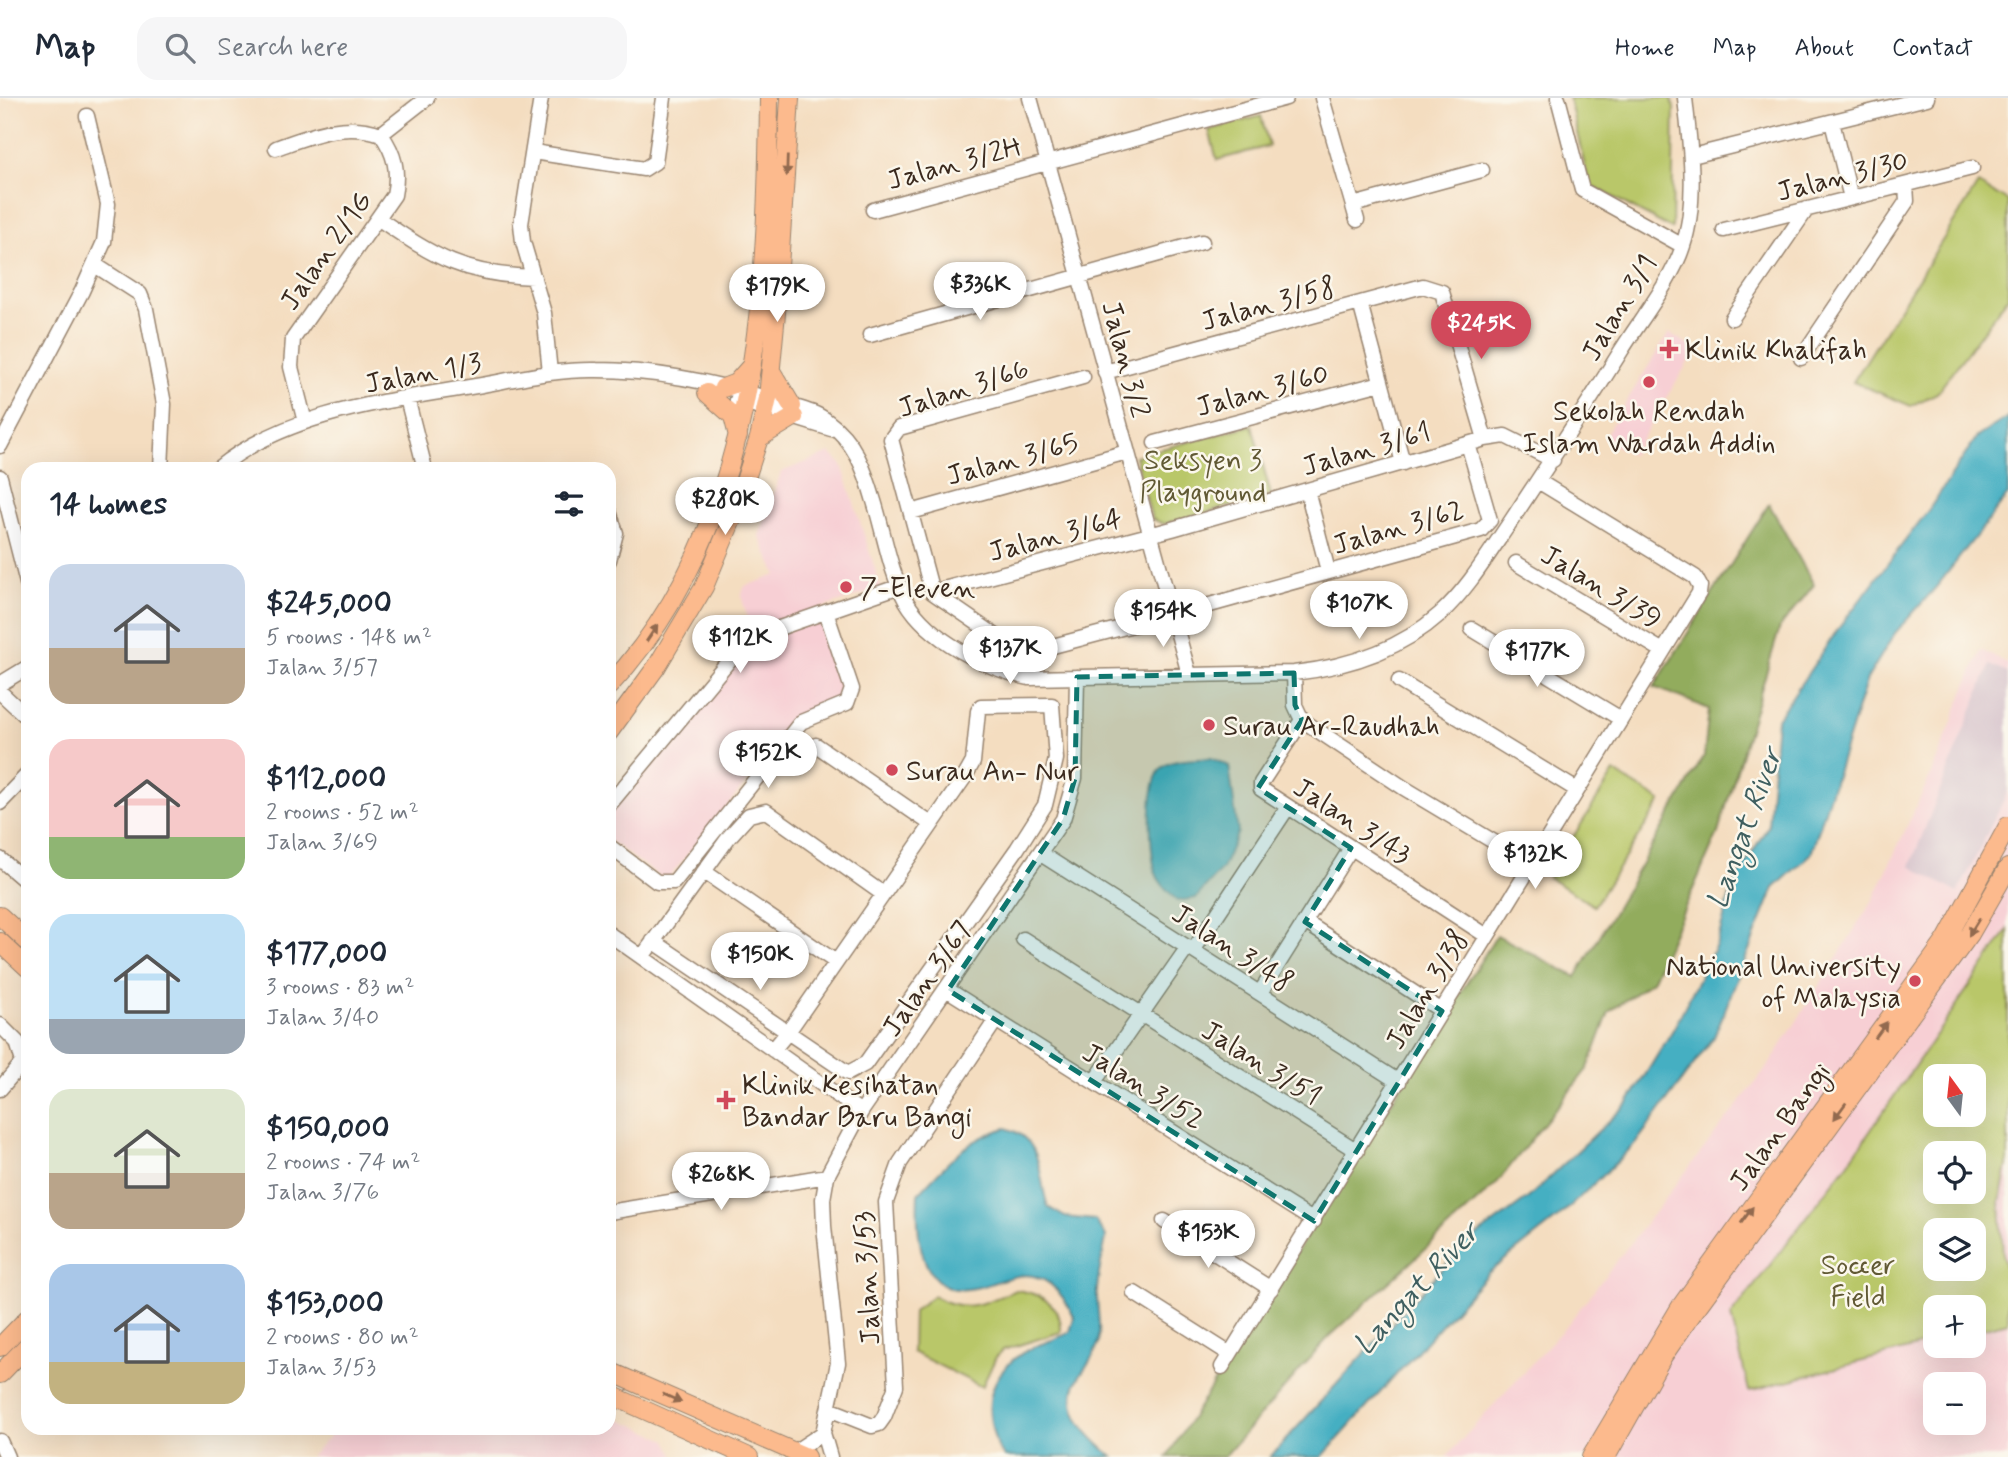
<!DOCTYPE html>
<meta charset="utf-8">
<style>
:root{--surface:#fff;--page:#f6f6f7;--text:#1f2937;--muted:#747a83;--line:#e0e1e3;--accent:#d1495b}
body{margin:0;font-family:Mynerve,sans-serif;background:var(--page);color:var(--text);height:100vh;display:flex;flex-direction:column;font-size:26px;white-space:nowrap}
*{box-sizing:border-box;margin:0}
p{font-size:23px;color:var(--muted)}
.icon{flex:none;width:38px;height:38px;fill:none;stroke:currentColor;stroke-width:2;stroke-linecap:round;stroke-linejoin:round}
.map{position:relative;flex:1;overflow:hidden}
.panel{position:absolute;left:21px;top:364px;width:595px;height:973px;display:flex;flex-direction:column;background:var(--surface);border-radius:21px;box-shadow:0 7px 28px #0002}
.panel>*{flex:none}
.needle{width:46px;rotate:345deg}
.buttons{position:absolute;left:1923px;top:966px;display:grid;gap:14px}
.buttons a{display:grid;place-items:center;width:63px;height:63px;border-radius:14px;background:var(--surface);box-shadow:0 7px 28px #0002;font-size:35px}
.price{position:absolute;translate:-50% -60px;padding:0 16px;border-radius:24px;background:#fff;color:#222;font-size:23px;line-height:46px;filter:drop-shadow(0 2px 4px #0008)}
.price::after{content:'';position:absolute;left:50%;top:42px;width:21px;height:16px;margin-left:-10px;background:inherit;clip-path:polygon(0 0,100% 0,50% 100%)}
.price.current{background:var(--accent);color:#fff}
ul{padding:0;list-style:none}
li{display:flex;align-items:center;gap:21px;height:175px;padding:0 28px}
li span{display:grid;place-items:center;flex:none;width:196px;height:140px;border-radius:21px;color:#555}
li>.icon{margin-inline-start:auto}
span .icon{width:84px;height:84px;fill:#fffc;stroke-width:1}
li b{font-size:30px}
h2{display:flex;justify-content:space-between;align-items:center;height:84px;padding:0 28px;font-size:30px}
header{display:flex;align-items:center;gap:42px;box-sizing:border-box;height:98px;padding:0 35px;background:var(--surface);border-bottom:2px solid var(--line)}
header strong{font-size:33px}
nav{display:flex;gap:38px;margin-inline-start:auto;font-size:24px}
.search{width:490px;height:63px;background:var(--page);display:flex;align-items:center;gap:18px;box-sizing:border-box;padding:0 24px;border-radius:21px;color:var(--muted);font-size:26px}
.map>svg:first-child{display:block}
.built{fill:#f7cfd4;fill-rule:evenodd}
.industrial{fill:#d2bdc8}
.green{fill:#b9c769;stroke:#7a7844;stroke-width:2;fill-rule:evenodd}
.forest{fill:#92ac5d;stroke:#666b3e;stroke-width:2}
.water{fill:#44afc2;stroke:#406c70;stroke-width:2}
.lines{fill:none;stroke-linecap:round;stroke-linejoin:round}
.minor-casing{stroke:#98846f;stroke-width:17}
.major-casing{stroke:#98846f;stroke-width:20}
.minor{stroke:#fff;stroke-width:14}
.major{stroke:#fcba8d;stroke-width:18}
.oneway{fill:#926b50}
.marked{fill:#0f766e;fill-opacity:0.2;stroke:#0f766e;stroke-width:5;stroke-dasharray:14 9;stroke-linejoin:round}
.poi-dot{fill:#d1495b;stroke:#fbf7ec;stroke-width:2.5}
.labels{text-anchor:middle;stroke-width:5;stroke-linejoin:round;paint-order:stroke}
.street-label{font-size:28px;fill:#3b2a1e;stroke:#fbf7ec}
.poi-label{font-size:28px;fill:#3b2a1e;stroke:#fbf7ec;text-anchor:start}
.park-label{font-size:28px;fill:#615934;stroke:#fbf7ec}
.water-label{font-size:30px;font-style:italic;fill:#3f5f60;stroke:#fbf7ec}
</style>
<header>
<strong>Map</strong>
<div class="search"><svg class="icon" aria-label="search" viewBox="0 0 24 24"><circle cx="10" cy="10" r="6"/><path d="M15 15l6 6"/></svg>Search here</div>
<nav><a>Home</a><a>Map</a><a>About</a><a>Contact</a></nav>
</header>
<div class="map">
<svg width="2008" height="1359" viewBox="0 0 2008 1359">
<rect width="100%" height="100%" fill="#fbf7ec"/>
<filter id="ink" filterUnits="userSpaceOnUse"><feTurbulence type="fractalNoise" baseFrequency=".0143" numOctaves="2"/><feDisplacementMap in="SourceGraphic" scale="14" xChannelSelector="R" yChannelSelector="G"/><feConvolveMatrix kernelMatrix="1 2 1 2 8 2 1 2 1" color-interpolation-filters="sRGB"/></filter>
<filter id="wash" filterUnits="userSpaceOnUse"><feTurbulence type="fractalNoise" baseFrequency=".00686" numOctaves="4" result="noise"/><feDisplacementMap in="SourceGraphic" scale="28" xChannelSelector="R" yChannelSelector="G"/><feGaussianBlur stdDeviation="1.57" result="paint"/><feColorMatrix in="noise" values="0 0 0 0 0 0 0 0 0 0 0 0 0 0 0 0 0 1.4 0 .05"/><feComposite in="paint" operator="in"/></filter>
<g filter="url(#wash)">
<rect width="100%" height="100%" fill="#f4ddc0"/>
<path class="built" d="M1669,235L1696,251L1632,357L1603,341Z
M830,355L842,367L881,490L751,534L741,497L745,488L777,477L759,438L781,374Z
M822,520L846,591L843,602L799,620L666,783L609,742V713L752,546Z
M1981,552L2008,566V1359H1446L1567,1227L1771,964L1873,802L1931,676ZM1936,978H1974V1017H1936ZM1936,1055H1974V1094H1936ZM1936,1132H1974V1171H1936ZM1936,1209H1974V1248H1936ZM1936,1286H1974V1325H1936Z
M609,1316L667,1342L675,1359H310L337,1330H609Z"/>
<path class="industrial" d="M1990,567L2008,575V693L1958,795L1910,768Z"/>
<path class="green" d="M1569,0H1672L1674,11L1672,131L1589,86Z
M1261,18L1269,48L1217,62L1209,32Z
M1978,86L2008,103V199L1937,295L1911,308L1853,284Z
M1252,327L1271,397L1164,426L1152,421L1135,358Z
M1614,674L1661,703L1594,808L1548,779Z
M2008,832V1062L2000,1103L2003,1159L2008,1181V1224L1974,1233V1209H1936L1935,1244L1749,1293L1731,1218L1849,1064ZM1974,978V1017H1936V978ZM1974,1055V1094H1936V1055ZM1974,1132V1171H1936V1132Z
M1016,1192C1040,1195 1062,1206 1061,1234L1003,1252L996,1259L982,1289L912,1254L913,1213L933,1198C968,1216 981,1206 1016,1192Z"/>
<path class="forest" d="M1769,406L1814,487L1780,529L1718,735L1652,883L1609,914L1588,970L1496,1086L1327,1241L1224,1359H1167L1497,837L1576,879L1704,658L1709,611L1654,589Z"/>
<path class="water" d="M2008,319V397L1937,488L1895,535L1867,581L1811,756L1774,790L1714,939L1635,1046L1559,1119L1488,1175L1322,1359H1270L1464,1147L1528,1100L1628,1005L1674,930L1717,845L1733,787L1768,728L1777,621L1838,531L1930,410L1977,339Z
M1211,660L1229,668L1238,734L1222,771L1196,800L1177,803C1170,795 1161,787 1157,778C1149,758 1146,682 1163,669C1175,660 1197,662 1211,660Z
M1006,1030C1045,1042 1037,1076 1048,1109L1065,1119L1095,1122L1106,1139C1103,1157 1098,1175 1097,1192C1096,1209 1102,1230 1098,1246C1094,1261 1083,1270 1077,1283C1062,1316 1091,1340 1113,1359H1005C995,1349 992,1332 990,1318C986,1287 1006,1261 1034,1249C1047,1243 1058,1241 1070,1234L1074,1219C1066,1202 1053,1182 1033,1178C1015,1174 992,1187 975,1190C918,1202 916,1133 918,1096C947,1066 965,1041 1006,1030Z"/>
</g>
<g filter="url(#ink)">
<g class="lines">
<g class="minor-casing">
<path id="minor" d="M541,0L521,126L523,144L544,215L550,275
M1030,0L1189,576
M1322,0L1357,122
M1558,0L1582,92L1683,148
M1832,24L1851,100
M381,36L427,0
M276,50C310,38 344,23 381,36C395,56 399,73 394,97L293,241L291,269L305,324
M533,54L644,71L655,64L664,0
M1692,58L1927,0
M1353,107L1482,72
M873,112L1286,0
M379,121C436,160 464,177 534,179
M1724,132L1972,70
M95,167L140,196L146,211L164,306L161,371
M1360,205L1403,365
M1732,220L1807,111
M870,237L1202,144
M1801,260L1907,103L1906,87
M1105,274L1423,188L1442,194L1485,341
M407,300L425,371
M737,302L831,331
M1155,345L1381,285
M0,348L82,193L104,144L108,106L87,18
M217,371C288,313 389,303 476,288C516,281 556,271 597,272C661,272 727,287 788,307C801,311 816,314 827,323C855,343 865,372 874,403C884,435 890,474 906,503C929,542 987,571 1029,580L1294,575C1346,569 1400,552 1440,516C1469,490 1489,455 1511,423C1548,367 1585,311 1621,253C1640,222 1672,183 1683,148C1698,103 1690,46 1685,0
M0,379L28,489
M1307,392L1328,473
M609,413L616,435L609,462
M911,414L1127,354
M1516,465L1663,553
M932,494L1172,431L1485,341L1505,338L1553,362
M932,494L891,341L899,330L1083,279
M932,494L1015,551L1030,554L1144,524
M1199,510L1481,432L1490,422L1468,346
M1472,531L1621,621
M1294,575L1295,607L1302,622L1404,690L1531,766
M1399,583L1577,692
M0,586L28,569
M0,594L28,620
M1302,622L1261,685V691L1487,838
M816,647L931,726
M0,705L28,676
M609,707L731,560L759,537L900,488
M609,748L657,784H674L801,624L847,605L852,591L826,514
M1041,756L1399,984
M0,761L28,785
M706,775L836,864
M1305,824L1442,913
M609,836L861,1014
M1023,841L1357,1053
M653,843L848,975L865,966L1017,751L1045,707L1056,661L1052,607L981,608L978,613L973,664L964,680L788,934L773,952
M1193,853L1288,709
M642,859L729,739L749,717L766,713L883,796
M948,892L1314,1123
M1260,895L1351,750
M0,927L17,944L23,964L0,991
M1094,984L1188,849
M609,1114L827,1078
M1164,1123L1271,1191
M1134,1195L1230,1256
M1222,1269L1699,495L1700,488L1695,479L1538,383
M829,1311L872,1328L879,1326L884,1319L896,1288L886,1104L900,1065L996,922
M0,1343L7,1359
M794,1354L823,1335
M830,1359L823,1335L838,1265L824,1128L823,1101L827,1078L861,1014L1063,721L1075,680L1077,579"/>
</g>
<g class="major-casing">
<path id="major" d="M771,273L792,308
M723,290L736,285L752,267
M707,295L733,318L738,338
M759,340L794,319
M609,588C756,430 767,205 769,0
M609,634L657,568L704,489L735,414L759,340L768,300L776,215L790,0
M0,818L28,844
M0,844L28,870
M0,1249L28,1220
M609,1273L806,1359
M0,1276L28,1247
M609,1296L749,1359
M1591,1359L1681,1208L1946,842L2008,728
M1606,1359L1663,1258L1692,1216L1970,836L2008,770"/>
</g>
<use href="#minor" class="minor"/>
<use href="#major" class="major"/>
</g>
<defs><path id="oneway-solid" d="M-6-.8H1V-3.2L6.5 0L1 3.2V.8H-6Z" transform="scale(1.75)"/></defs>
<g class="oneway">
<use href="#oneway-solid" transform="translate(787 68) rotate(92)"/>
<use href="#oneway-solid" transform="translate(652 535) rotate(-56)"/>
<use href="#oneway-solid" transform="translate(1974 829) rotate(122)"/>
<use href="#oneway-solid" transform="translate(1881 932) rotate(-54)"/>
<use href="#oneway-solid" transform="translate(1840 1013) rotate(126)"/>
<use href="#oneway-solid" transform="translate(1747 1117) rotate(-54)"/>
<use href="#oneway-solid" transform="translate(672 1300) rotate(24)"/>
</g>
</g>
<path class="marked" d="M1294,575L1295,607L1302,622L1258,690L1351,750L1305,824L1442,913L1314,1123L948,892L1063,721L1075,680L1077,579Z"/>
<g class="poi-dot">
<path d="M1665.5 240.5h7v7h7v7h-7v7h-7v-7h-7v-7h7z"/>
<circle cx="1649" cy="284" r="7"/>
<circle cx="846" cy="489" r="7"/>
<circle cx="1209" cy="627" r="7"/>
<circle cx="892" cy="672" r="7"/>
<circle cx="1915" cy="883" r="7"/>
<path d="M722.5 991.5h7v7h7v7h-7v7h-7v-7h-7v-7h7z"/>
</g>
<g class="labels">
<g class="street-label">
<text transform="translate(954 64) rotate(-15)" y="10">Jalan 3/2H</text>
<text transform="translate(1842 77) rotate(-14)" y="10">Jalan 3/30</text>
<text transform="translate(325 152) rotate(-55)" y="10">Jalan 2/1G</text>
<text transform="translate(1268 205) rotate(-15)" y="10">Jalan 3/58</text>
<text transform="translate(1618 209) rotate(-59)" y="10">Jalan 3/1</text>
<text transform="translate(1127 261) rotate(75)" y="10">Jalan 3/2</text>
<text transform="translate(423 274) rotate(-11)" y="10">Jalan 1/3</text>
<text transform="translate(963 289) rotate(-18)" y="10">Jalan 3/66</text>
<text transform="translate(1262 291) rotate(-15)" y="10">Jalan 3/60</text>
<text transform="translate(1366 350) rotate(-16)" y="10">Jalan 3/61</text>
<text transform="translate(1012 360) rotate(-15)" y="10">Jalan 3/65</text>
<text transform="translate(1398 428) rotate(-16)" y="10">Jalan 3/62</text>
<text transform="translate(1055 436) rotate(-15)" y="10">Jalan 3/64</text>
<text transform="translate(1602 488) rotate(31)" y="10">Jalan 3/39</text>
<text transform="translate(1353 722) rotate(33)" y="10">Jalan 3/43</text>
<text transform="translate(1233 849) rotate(33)" y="10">Jalan 3/48</text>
<text transform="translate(926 880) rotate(-55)" y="10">Jalan 3/67</text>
<text transform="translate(1426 891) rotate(-59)" y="10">Jalan 3/38</text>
<text transform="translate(1262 964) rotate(32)" y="10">Jalan 3/51</text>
<text transform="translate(1144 987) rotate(32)" y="10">Jalan 3/52</text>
<text transform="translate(1779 1028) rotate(-54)" y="10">Jalan Bangi</text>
<text transform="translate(866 1180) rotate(-93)" y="10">Jalan 3/53</text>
</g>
<g class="poi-label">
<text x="1685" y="261">Klinik Khalifah</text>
<text x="1649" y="322" text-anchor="middle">Sekolah Rendah<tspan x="1649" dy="32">Islam Wardah Addin</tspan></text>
<text x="860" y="499">7-Eleven</text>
<text x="1223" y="637">Surau Ar-Raudhah</text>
<text x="906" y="682">Surau An- Nur</text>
<text x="1901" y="877" text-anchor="end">National University<tspan x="1901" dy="32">of Malaysia</tspan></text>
<text x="742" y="996">Klinik Kesihatan<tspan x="742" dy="32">Bandar Baru Bangi</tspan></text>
</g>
<g class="park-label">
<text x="1203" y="371">Seksyen 3<tspan x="1203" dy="32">Playground</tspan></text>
<text x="1858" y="1176">Soccer<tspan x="1858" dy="32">Field</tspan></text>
</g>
<g class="water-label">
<text transform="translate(1744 730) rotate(-70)" y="10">Langat River</text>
<text transform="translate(1416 1190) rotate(-47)" y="10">Langat River</text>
</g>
</g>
</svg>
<div class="buttons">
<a><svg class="needle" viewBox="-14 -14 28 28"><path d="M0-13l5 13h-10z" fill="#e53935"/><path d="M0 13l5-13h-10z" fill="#747a83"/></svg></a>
<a><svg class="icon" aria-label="locate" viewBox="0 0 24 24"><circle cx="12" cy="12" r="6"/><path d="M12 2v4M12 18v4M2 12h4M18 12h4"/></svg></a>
<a><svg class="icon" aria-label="layers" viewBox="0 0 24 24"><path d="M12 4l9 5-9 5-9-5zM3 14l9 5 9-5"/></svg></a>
<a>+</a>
<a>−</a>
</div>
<b class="price" style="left:980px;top:224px">$336K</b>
<b class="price" style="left:777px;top:226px">$179K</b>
<b class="price current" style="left:1481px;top:263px">$245K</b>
<b class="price" style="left:725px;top:439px">$280K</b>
<b class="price" style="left:1359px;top:543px">$107K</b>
<b class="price" style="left:1163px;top:551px">$154K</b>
<b class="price" style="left:740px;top:577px">$112K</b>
<b class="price" style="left:1010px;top:588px">$137K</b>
<b class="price" style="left:1537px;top:591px">$177K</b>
<b class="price" style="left:768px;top:692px">$152K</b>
<b class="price" style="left:1535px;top:793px">$132K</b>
<b class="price" style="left:760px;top:894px">$150K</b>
<b class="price" style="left:721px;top:1114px">$268K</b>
<b class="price" style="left:1208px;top:1172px">$153K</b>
<section class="panel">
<h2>14 homes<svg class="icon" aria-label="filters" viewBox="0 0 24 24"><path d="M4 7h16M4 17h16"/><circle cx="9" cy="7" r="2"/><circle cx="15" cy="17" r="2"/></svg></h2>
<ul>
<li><span style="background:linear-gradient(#c9d6e8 60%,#b9a48a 0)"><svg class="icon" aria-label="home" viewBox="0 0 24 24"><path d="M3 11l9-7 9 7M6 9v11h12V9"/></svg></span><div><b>$245,000</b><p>5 rooms · 148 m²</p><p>Jalan 3/57</p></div></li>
<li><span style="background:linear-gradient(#f6c9c9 70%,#8fb573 0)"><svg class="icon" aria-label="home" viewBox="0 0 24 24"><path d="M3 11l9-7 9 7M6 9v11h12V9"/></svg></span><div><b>$112,000</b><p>2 rooms · 52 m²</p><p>Jalan 3/69</p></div></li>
<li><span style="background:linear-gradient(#bfe0f5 75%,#9aa5b1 0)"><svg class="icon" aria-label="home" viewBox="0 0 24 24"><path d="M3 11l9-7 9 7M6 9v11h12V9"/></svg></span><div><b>$177,000</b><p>3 rooms · 83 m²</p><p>Jalan 3/40</p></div></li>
<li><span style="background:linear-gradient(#dfe7d0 60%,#b9a48a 0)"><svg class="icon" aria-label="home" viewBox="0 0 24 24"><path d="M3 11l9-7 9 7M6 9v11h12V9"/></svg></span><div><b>$150,000</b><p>2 rooms · 74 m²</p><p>Jalan 3/76</p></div></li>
<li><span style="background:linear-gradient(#a9c7e8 70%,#c2b280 0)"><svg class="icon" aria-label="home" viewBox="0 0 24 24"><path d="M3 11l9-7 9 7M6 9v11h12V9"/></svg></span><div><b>$153,000</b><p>2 rooms · 80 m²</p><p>Jalan 3/53</p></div></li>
</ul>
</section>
</div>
